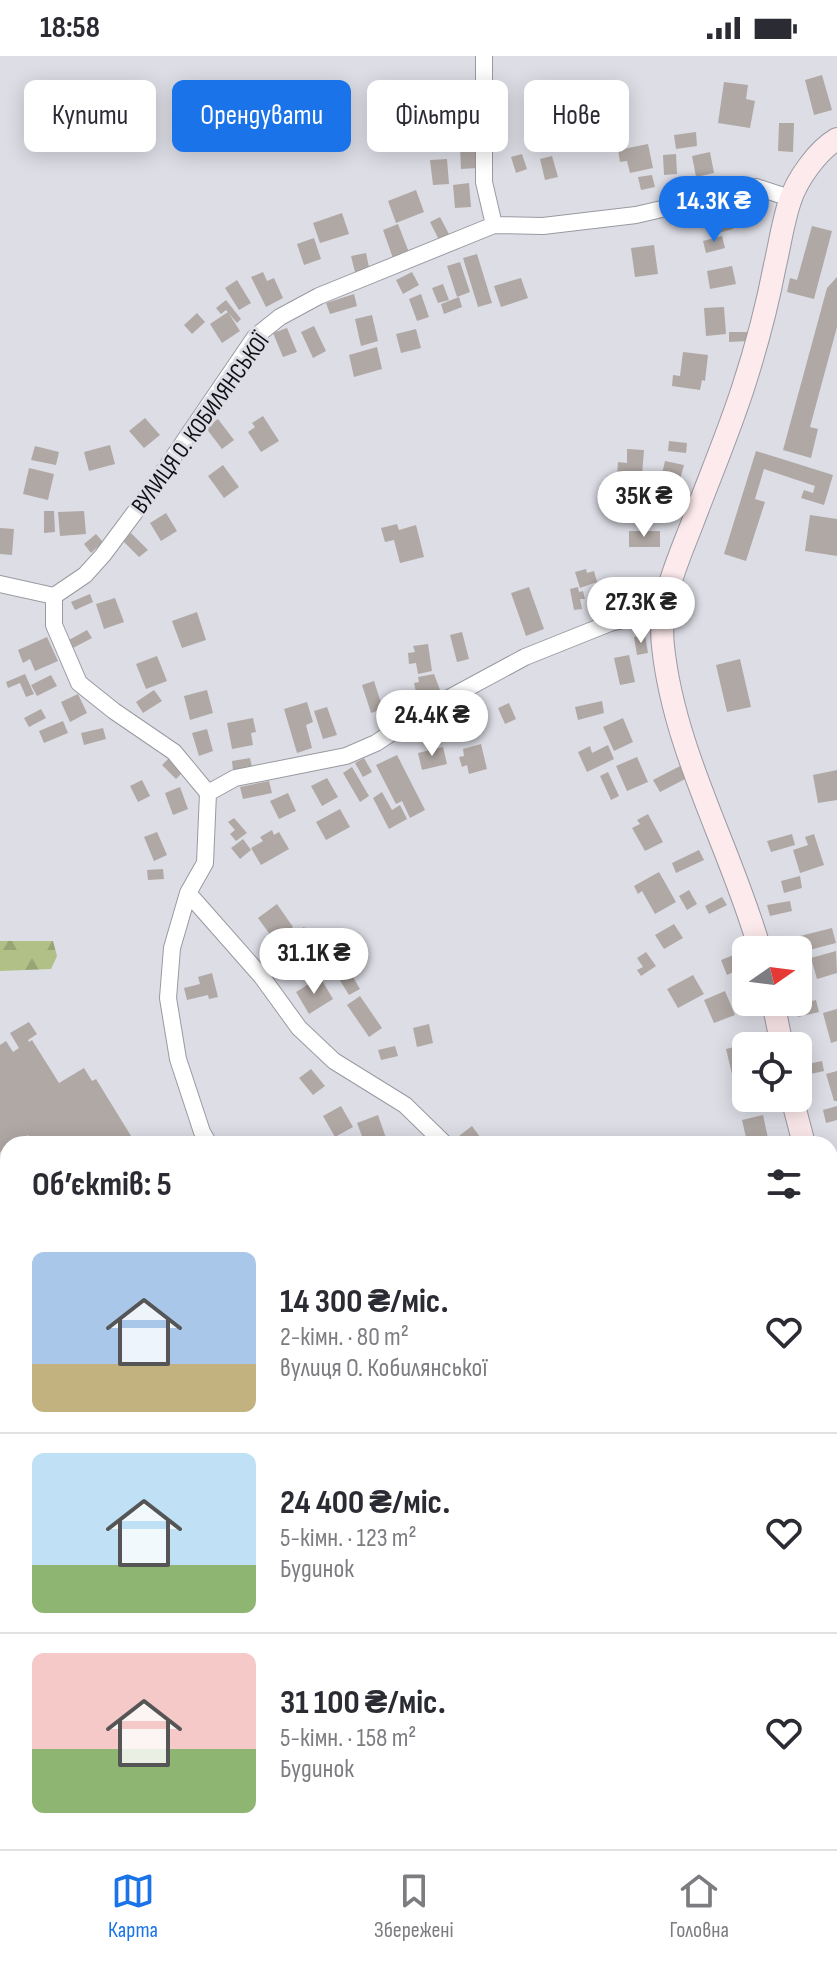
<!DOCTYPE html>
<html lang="uk">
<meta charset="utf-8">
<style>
:root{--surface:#fff;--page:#f2f2f3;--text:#2b2b33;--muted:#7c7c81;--line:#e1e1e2;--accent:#1a73e8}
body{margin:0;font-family:"Sofia Sans Condensed",sans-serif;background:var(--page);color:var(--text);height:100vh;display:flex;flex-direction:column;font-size:30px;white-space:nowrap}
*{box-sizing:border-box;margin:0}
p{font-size:26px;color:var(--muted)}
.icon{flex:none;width:44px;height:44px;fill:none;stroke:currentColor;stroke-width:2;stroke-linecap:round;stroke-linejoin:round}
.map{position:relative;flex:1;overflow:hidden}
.sheet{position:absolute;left:0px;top:1080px;width:838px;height:714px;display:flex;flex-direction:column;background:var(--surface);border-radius:24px 24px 0 0;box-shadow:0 4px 20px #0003}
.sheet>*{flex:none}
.guide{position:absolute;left:24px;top:24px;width:790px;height:72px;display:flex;gap:16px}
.needle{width:52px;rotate:76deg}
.controls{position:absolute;left:732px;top:880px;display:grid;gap:16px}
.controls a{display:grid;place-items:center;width:80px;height:80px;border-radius:12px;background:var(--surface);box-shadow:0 4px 20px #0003;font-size:40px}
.price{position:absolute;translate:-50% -68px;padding:0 18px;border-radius:28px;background:#fff;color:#222;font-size:26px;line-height:52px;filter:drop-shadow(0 2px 4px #0008)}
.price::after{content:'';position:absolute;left:50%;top:48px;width:24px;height:18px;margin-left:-12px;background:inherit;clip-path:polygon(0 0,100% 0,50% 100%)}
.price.current{background:var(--accent);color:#fff}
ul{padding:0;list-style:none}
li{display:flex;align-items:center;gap:24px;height:200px;padding:0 32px}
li+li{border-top:2px solid var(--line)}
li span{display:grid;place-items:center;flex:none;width:224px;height:160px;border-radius:12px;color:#555}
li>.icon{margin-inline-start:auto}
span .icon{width:96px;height:96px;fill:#fffc;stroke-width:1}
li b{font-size:34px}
h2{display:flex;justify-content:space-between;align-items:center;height:96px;padding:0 32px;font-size:34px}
.tag{padding:0 28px;border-radius:12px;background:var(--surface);box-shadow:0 4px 20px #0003;font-size:28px;line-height:72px}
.tag.current{background:var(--accent);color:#fff}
.status{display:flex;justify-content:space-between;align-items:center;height:56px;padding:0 40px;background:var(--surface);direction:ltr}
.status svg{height:22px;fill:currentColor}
.menu{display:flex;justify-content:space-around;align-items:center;height:112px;border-top:2px solid var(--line);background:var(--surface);font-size:22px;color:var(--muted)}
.menu a{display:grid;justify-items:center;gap:4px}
.menu .current{color:var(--accent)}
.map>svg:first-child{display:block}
.green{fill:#b1c086}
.forest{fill:url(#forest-firs)}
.building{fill:#b0a8a4}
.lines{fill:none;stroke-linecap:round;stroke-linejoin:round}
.street-casing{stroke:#999aa1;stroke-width:18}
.secondary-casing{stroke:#999aa1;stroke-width:24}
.street{stroke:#fff;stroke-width:16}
.secondary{stroke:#fdeaec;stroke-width:22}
.labels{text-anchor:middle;stroke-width:6;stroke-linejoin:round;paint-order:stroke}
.street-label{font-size:24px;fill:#101013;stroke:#dddde6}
</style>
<div class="status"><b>18:58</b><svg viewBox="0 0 49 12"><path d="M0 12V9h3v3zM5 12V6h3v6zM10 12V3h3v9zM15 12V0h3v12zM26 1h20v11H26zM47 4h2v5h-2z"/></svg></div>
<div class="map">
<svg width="837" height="1793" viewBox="0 0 837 1793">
<defs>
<pattern id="forest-firs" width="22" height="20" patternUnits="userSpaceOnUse" patternTransform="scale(2)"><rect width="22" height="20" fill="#b1c086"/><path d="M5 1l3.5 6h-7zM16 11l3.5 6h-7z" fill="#97a473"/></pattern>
</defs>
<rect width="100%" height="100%" fill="#dddde6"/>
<path class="green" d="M0,1247L8,1250V1494L0,1492Z"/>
<path class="forest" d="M0,885H53L57,900L51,913L0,915Z
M0,1492L8,1494V1786H329L336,1793H0Z"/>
<path class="building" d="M822,19L832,54L814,59L805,24Z
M724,26L748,29L746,43L755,45L750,72L718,67Z
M458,32H471V56H458Z
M779,67H794L793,96L778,95Z
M696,76L697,90L676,93L674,79Z
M476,79L477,112L461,113L460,91H455V80Z
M648,88L653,112L630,117L627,105L620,106L618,94Z
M710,96L714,117L696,121L692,100Z
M522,98L527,113L516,117L511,101Z
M676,98L677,118L664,119L663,99Z
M552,100L558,121L545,124L540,103Z
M447,103L449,128L433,129L430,104Z
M652,119L655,131L641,134L638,121Z
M469,127L471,151L455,152L453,129Z
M416,134L424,156L396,167L388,145Z
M727,148L733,173L718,177L712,151Z
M342,157L349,178L320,187L313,167Z
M440,161L450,180L440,186L430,166Z
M398,168L410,199L394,205L383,174Z
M812,170L832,175L814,243L787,236L790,222L797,224Z
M722,180L725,192L706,197L703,185Z
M314,182L321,203L304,209L297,188Z
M654,189L658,218L635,221L631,192Z
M366,197L370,216L356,220L351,200Z
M477,198L492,247L478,251L463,202Z
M460,206L470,236L457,241L447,210Z
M732,210L736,228L710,233L707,215Z
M263,216L267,225L274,222L283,242L266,251L251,221Z
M412,216L419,229L403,238L396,224Z
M837,221V271L810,371L818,373L811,402L783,394L827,232Z
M521,222L528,242L501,251L494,230Z
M237,224L251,247L239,254L225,232Z
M443,228L449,244L438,247L432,232Z
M354,238L357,250L330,258L326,247Z
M421,238L429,261L417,265L409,243Z
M459,241L462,251L444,258L441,248Z
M226,244L241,263L237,267L226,254L221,258L216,252Z
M724,251L726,278L706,280L704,252Z
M228,256L240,275L222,287L210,268Z
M197,257L205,266L192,278L184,269Z
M372,259L378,285L361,290L355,263Z
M314,270L326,295L313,302L301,276Z
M287,272L297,296L283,301L273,277Z
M416,273L421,292L401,297L396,278Z
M729,276H750V285L729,286Z
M377,291L382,313L354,321L349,299Z
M683,296L708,299L705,325L702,324L700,334L672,330L673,319L680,320Z
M263,360L279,385L261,396L248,376L255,371L252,367Z
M145,362L160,379L144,392L129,375Z
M218,363L234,384L222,393L206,372Z
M669,385L687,387L686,397L668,395Z
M110,389L115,408L89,415L84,396Z
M35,390L59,396L56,409L31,404Z
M627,393L644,394L641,432L626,430L627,422L617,421L618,406L627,407Z
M756,395L833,419L824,449L801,442L804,434L813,437L815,430L764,413L755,443L765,446L746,505L724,498Z
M665,405L684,409L678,431L660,427Z
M223,409L239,431L224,442L208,420Z
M29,412L54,418L48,444L23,438Z
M623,436L645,438V467L620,465Z
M44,455H54L55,476L44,477Z
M84,455L86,478L60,480L58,456Z
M166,457L177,475L161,485L150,467Z
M810,459L837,463V500L805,495Z
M397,468L399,474L416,469L424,501L400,507L394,484L385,486L381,472Z
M0,472L14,473L12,499L0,498Z
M629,475H660V491H629Z
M131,477L148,494L139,501L123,485Z
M96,478L103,486L91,497L84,488Z
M586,513L587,517L594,515L597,526L580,532L575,516Z
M529,531L544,573L526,580L511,537Z
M578,531L579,536L583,535L585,543H580L582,553L574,554L570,533Z
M90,538L93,546L75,554L71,546Z
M115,542L124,566L104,573L96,548Z
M197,556L206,584L182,592L172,565Z
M87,574L92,582L73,592L69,584Z
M462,576L469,603L457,606L450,579Z
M645,579L648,597L637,599L634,581Z
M47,581L58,605L35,615L30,603L23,607L18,594Z
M428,588L432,615L418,618L416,607L409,608L408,597L415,596L413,590Z
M629,599L635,626L620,629L614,602Z
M157,600L167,625L146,633L136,608Z
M740,603L751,651L727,656L716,609Z
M25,618L34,638L26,641L20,627L8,632L6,626Z
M434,618L443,642L426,646L424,634L416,636L414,627L419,626L418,621Z
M51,619L57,630L37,640L31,629Z
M374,625L383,653L371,657L362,629Z
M154,634L162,645L143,657L136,646Z
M207,634L213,657L190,664L184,640Z
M78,638L87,657L70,666L61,646Z
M602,645L604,657L578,664L575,651Z
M307,646L313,666L306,669L312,692L297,697L284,653Z
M509,647L516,663L505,668L498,652Z
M327,651L337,679L323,683L314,655Z
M41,653L46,662L29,671L24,662Z
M253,662L256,676L251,677L253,689L232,693L227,667Z
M623,662L633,686L614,695L603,671Z
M63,665L68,677L44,687L39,675Z
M472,666L476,682L465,685L461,669Z
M103,672L106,683L84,689L81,677Z
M207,673L213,695L199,700L192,677Z
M481,688L487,713L469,718L467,709L462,711L459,701L464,700L463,693Z
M608,689L614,703L587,716L578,696L590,690L592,697Z
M443,691L447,708L422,714L418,697Z
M397,699L425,754L410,762L402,745L396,748L376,709Z
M170,701L184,715L176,723L162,709Z
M637,701L648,726L627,735L616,710Z
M250,702L252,711L233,714L232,705Z
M364,702L372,716L363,721L355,707Z
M682,709L689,721L660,736L653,724Z
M352,711L369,740L360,746L343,717Z
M837,714V744L818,747L813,719Z
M608,716L619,740L611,744L600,720Z
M327,722L338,741L322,750L311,730Z
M142,724L150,740L138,746L130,730Z
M269,725L272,737L243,743L240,731Z
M180,731L188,753L173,759L165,737Z
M382,736L392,754L400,749L407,763L389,773L373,742Z
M288,737L296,755L279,763L270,745Z
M340,753L350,771L326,784L316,766Z
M648,758L663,786L645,795L632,772L640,768L637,764Z
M234,762L247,777L236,785L230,778L235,774L228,766Z
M272,774L274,779L279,776L289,793L261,809L251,792L263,785L260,781Z
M157,776L167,799L154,805L144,781Z
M792,778L795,789L771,796L767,785Z
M814,778L824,809L800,817L793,794L808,789L805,781Z
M243,783L251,794L240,803L231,792Z
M699,794L704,804L676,817L672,807Z
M163,813L164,823L148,824L147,814Z
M659,816L676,846L655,858L642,835L638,838L634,830Z
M800,820L802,832L784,837L781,825Z
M689,834L697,848L687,854L679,840Z
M722,841L727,849L709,858L705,850Z
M790,845L792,855L770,860L767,849Z
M277,848L293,871L274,884L258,862Z
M674,868L683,882L664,893L655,879Z
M304,871L320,893L304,905L288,881Z
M832,872L836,887L798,897L795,894L792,882Z
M836,895L837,917L817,923L811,902Z
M646,896L656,910L641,920L637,914L643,911L637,902Z
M736,898L742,912L727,919L721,904Z
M294,899L300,909L284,919L278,909Z
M347,911L360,933L349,939L336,918Z
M212,917L218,941L209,943L208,939L187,944L184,932L200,928L198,921Z
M693,919L704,938L678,952L667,933Z
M320,921L333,943L309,958L296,936Z
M725,935L735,959L714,967L704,944Z
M360,940L382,972L369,981L347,949Z
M816,944L819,956L798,961L796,949Z
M837,953V985L831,987L823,957Z
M29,966L37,978L28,984L29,986L32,984L59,1027L84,1012L92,1025L96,1023L136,1088H33L28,1079L13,1088H8V1091L0,1096V989L6,985L13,996L19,992L10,977Z
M429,968L433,987L417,991L413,972Z
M746,988V1015L732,1018L726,993Z
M395,990L398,1000L381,1004L378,994Z
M822,1005L824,1015L806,1019L803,1009Z
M311,1013L325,1030L313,1039L299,1022Z
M837,1015V1045H834L826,1018Z
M341,1050L353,1071L335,1081L323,1060Z
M837,1050V1064L826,1067L823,1054Z
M378,1059L387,1085L365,1088L357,1067Z
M763,1059L768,1082L747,1086L742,1064Z
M472,1070L480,1081L471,1088H465L459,1080Z
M673,1786H696L703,1793H680Z"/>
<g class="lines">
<g class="street-casing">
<path id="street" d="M484,0V126L494,169
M0,528L54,540L85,519L103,499L144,444L255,281L280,261L319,240L494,169L543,170L636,159L756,131L790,142
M54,540V569L79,627L114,655L174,696L208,737L205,807L188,837L172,892L168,942L178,1003L202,1076L209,1088
M208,737L235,722L346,700L376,687L423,656L525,601L610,567L662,555
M188,837L262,921L299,972L334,1005L405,1049L445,1088
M612,1793L616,1786"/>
</g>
<g class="secondary-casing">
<path id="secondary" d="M760,894C731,792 674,696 663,590C658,547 677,507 692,468C709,423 728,378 743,332C756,292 767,251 775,209C780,188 783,165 790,145C797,123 818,94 837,83
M773,946L782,990
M792,1042L804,1088
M830,1189L837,1214"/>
</g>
<use href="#street" class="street"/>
<use href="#secondary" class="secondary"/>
</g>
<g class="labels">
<g class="street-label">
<text transform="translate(200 367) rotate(-54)" y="8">ВУЛИЦЯ О. КОБИЛЯНСЬКОЇ</text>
</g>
</g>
</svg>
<div class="controls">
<a><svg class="needle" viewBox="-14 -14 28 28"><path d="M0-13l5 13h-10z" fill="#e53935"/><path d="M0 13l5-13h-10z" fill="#7c7c81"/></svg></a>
<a><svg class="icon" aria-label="locate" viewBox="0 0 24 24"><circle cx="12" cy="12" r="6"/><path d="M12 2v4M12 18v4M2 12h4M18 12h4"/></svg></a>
</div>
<b class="price current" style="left:714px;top:188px">14.3K ₴</b>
<b class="price" style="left:644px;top:483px">35K ₴</b>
<b class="price" style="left:641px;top:589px">27.3K ₴</b>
<b class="price" style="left:432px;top:702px">24.4K ₴</b>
<b class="price" style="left:314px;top:940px">31.1K ₴</b>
<div class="guide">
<a class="tag">Купити</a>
<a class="tag current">Орендувати</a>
<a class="tag">Фільтри</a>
<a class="tag">Нове</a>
</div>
<section class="sheet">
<h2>Об’єктів: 5<svg class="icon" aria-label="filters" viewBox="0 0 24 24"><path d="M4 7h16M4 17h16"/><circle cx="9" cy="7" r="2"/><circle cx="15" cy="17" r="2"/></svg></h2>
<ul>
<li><span style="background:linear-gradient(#a9c7e8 70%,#c2b280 0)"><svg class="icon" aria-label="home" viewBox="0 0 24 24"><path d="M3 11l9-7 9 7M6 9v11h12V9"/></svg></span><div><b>14 300 ₴/міс.</b><p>2-кімн. · 80 m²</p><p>вулиця О. Кобилянської</p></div><svg class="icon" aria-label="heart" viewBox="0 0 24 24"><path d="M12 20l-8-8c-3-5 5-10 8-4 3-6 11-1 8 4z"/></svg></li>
<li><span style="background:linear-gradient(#bfe0f5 70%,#8fb573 0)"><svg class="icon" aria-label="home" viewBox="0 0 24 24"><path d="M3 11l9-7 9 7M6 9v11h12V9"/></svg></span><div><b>24 400 ₴/міс.</b><p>5-кімн. · 123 m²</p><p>Будинок</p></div><svg class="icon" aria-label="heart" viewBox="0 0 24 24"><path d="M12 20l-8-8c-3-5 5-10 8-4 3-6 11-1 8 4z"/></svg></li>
<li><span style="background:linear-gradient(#f6c9c9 60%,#8fb573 0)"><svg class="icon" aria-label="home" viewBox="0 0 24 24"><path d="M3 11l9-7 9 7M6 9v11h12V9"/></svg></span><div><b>31 100 ₴/міс.</b><p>5-кімн. · 158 m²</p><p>Будинок</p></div><svg class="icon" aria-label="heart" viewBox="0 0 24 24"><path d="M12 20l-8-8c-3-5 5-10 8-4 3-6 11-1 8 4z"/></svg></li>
</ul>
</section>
</div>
<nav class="menu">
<a class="current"><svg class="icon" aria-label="map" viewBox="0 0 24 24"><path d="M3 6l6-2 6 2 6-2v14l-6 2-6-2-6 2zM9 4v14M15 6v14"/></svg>Карта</a>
<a><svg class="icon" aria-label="saved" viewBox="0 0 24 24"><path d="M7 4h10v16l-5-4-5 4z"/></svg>Збережені</a>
<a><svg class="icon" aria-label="home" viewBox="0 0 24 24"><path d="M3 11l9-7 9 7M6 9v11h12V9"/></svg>Головна</a>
</nav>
